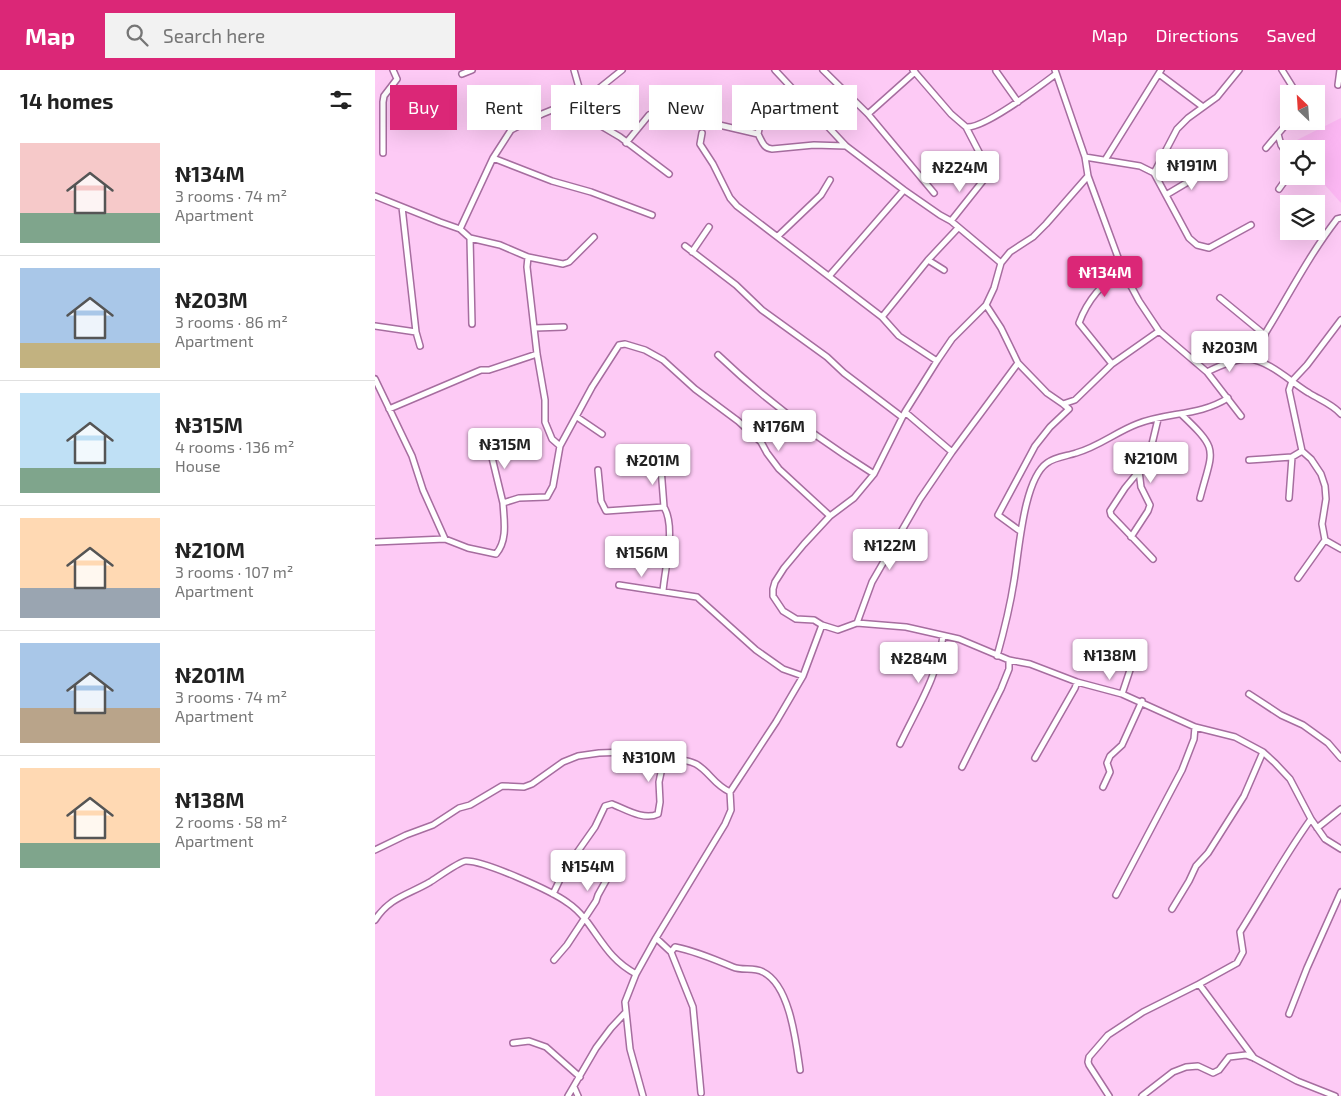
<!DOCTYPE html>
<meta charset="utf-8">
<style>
:root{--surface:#fff;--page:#f2f2f2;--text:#222;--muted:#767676;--line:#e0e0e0;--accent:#db2777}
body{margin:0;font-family:"Exo 2",sans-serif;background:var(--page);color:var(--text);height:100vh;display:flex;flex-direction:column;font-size:19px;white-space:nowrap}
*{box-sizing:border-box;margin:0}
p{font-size:16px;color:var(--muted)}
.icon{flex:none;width:28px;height:28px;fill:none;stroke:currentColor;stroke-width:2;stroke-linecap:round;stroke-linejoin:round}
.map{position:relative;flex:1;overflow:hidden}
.side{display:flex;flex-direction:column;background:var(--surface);width:375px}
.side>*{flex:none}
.banner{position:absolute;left:15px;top:15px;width:475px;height:45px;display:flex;gap:10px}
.needle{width:32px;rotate:335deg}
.buttons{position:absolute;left:905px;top:15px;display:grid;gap:10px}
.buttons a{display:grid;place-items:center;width:45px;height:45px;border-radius:0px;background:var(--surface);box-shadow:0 5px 20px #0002;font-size:25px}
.price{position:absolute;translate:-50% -42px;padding:0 11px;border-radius:5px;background:#fff;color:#222;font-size:16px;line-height:32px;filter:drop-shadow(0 1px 2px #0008)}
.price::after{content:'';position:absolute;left:50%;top:30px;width:15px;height:11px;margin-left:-8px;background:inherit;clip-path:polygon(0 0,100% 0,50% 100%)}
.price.active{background:var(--accent);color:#fff}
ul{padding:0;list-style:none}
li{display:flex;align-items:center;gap:15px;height:125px;padding:0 20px}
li+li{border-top:1px solid var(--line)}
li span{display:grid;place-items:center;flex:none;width:140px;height:100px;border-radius:0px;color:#555}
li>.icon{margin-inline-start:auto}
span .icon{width:60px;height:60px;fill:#fffc;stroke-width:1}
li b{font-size:21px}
h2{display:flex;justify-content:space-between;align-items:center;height:60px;padding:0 20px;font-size:21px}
.chip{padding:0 18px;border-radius:0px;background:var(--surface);box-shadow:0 5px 20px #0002;font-size:18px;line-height:45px}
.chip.active{background:var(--accent);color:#fff}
header{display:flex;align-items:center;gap:30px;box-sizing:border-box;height:70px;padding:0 25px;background:var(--accent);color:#fff}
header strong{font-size:24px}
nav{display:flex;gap:28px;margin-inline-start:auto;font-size:18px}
.search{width:350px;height:45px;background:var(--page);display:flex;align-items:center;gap:12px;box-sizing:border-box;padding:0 18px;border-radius:0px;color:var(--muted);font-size:19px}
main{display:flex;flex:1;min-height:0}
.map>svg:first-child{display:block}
.built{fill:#fcb7f3}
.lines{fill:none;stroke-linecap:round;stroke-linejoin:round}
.street-casing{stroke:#a66d9f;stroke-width:8}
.street{stroke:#fff;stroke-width:5}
</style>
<header>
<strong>Map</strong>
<div class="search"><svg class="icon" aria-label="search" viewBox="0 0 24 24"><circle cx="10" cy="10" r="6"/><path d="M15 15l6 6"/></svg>Search here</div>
<nav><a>Map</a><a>Directions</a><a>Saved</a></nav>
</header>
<main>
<section class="side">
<h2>14 homes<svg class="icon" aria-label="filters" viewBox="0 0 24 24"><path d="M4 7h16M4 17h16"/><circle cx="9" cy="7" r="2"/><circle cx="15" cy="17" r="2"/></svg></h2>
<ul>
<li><span style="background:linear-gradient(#f6c9c9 70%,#7fa58c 0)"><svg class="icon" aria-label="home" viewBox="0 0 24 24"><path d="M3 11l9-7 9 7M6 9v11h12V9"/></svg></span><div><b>₦134M</b><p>3 rooms · 74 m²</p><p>Apartment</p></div></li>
<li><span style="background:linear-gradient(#a9c7e8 75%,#c2b280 0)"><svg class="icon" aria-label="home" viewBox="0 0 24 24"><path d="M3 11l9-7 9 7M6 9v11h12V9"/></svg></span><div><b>₦203M</b><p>3 rooms · 86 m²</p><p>Apartment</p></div></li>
<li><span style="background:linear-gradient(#bfe0f5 75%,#7fa58c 0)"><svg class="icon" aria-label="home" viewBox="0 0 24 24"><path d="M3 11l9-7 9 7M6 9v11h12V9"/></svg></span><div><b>₦315M</b><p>4 rooms · 136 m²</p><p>House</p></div></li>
<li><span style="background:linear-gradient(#ffd9b3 70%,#9aa5b1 0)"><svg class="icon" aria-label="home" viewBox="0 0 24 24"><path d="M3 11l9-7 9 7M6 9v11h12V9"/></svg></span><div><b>₦210M</b><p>3 rooms · 107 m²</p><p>Apartment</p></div></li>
<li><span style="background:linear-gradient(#a9c7e8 65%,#b9a48a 0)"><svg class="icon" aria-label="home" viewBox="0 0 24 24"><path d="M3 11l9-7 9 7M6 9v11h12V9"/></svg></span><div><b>₦201M</b><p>3 rooms · 74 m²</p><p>Apartment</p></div></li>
<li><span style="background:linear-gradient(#ffd9b3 75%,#7fa58c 0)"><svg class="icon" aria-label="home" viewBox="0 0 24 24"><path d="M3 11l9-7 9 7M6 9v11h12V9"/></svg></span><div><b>₦138M</b><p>2 rooms · 58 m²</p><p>Apartment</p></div></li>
</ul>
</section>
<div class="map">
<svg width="966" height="1026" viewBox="0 0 966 1026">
<rect width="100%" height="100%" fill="#fdcaf5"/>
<path class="built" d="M966,48V133L941,105V79H918L914,74Z"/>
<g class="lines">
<g class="street-casing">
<path id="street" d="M199,0L211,42L223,54L245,67L294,104
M400,0L471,76L529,120L565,145L576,151L626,193
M448,0L493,44L559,123
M538,0L576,44L591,57L605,84L599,91
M680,0L710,87L713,106L748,201L764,231L784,261L832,302L866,346
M907,0L922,24
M621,1L643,32
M87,4L97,0
M784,4L828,37
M963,15L965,0
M381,28L389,35L383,64
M207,32L247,0
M493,44L540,2
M340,54L383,64C387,71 388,78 397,79L439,75L471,76
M591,57C609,59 665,16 681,4
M327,63L325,74L338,94L355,128L362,136L507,247L524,266L562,291
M903,64L906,75L914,87
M251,73L274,45
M891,78L914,51
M8,83V32L9,26L22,9L18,0
M710,87L765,96L779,103L814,168L822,175L834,178L876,155
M118,88L177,111L216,122L277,145
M730,90L786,0
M779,103L802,59L813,48L842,27L864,0
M904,119L914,105
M791,125L833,100
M0,126L65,152L85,159L95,168L125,175L153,187L188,194L194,192L219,167
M27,137L41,262L45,276
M576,151L611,107
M85,159L118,88L136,60L167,44L199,31L207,32
M403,166L446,125L455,110
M95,168L97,254
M310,176L361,215L387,240L452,287L469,303L527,347
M317,182L334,157
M153,187L152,197L162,284L170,330V352L177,369L185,376
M569,200L553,190L583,158
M455,205L529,120
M845,228L890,265
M611,235L626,258L643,293L672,323L688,334L700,330L737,294L784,261
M507,247L553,190
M0,256L41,262
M160,258L189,257
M343,285C391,331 443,369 499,404
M874,289C905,243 928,193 962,149L966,148
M737,294L704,253C712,231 728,211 748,201
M832,302C844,296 859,289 873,289C894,290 917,313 934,323C945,330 957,334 966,344
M0,309L37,386L48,420L70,469L0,472
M14,339L106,300H114L162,284
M530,342L577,382
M806,344C845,381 838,378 825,428
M202,347L227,364
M113,371L128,433
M874,390L917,387
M268,392H282L286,398L289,437
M223,400L226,431L231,441L289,437C301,457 290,497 288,521
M764,401L750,418L735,441L736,445L778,489
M914,428L917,387L927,381
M645,461L623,445L660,376L675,357L694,339L688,334
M756,467L773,441L775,435L766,417L764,401L777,374L783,349
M70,469L93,478L121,484C133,470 129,450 128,433L144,428L172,427L178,416L185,376L217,317L244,275L250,274L270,280L288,290L320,319L363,351L386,372L392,383L404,399L455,446
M950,470L966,479
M923,508L950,470L947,454L951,429L950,416L946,404L936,389L927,381L914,320L917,311L932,295L966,250
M244,515L322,527L381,580L408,599L428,606
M482,553L497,512L545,429L577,382L643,293
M447,555L463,560L482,553L531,557L584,569L634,590L655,594L702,612L747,624L820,657L860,667L888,682L900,693L915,709L936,749L950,769L966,779
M622,586C629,561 635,537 639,511C644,483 648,410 672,393C680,387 692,386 701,383C723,377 741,362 762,354C792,342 825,346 853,328
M747,624L758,591
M874,624L906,645L928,655L953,673L966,688
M525,674C542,638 563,606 568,566
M660,688L700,618L702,612
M587,697L626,619L634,599V590
M728,717L735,702L732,693L735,686L747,675L767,631
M942,758L966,739
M0,780L31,765L58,755L84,738L95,735L127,716L149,717L157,714L188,692L203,686L224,683L279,681L296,683C303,692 312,689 321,694C335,702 338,714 355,722L401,652L428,606L447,555L439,550L421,549L408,541L398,526V519L400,512L409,498L429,474L455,446L479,428L499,404L530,342L562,291L577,269L611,235L619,218L626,193L635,182L658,167L671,154L713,106
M178,824L189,801L220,757L230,736L237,734C250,739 269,751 283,744L285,732L284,712L288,693L282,682
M741,825L807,700L819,669L820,657
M797,839L814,811L821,796L833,783L869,726L888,682
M0,850C15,827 33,825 55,812C63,807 85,791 91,791C110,791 177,821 193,833C199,837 205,843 210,849C227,871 235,890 261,904
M281,868L296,882L318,937L326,1023
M296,882L300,877C320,881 339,889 358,897C367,901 379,897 388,902C415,915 421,972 425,1000
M179,890L192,875L221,831L223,825L233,807
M824,914L862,893L868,882L865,862C889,824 910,785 936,749
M914,944L932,898L966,822
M138,973L154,971L171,977L205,1007
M199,1017L203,1026
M193,1026L221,978L236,958L250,943
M268,1026L255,979L250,932L261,904L281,868L350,754L356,740L355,722
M734,1026L714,995L713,992L714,987L733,965L768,942L824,914L879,988
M767,1026L798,1002L811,997L823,996L838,1003L844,1000L854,987L871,985L879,988L922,1011L960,1026"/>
</g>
<use href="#street" class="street"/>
</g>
</svg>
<div class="buttons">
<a><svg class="needle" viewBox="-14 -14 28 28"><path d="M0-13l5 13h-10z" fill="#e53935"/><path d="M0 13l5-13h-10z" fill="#767676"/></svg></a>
<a><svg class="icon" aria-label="locate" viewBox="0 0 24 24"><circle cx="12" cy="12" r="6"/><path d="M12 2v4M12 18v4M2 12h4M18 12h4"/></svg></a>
<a><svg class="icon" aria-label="layers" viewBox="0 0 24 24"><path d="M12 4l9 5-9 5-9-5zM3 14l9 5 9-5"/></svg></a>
</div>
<b class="price" style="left:817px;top:121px">₦191M</b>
<b class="price" style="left:585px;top:123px">₦224M</b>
<b class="price active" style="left:730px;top:228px">₦134M</b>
<b class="price" style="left:855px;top:303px">₦203M</b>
<b class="price" style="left:404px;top:382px">₦176M</b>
<b class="price" style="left:130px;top:400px">₦315M</b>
<b class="price" style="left:776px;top:414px">₦210M</b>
<b class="price" style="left:278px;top:416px">₦201M</b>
<b class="price" style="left:515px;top:501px">₦122M</b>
<b class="price" style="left:267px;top:508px">₦156M</b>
<b class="price" style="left:735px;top:611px">₦138M</b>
<b class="price" style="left:544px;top:614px">₦284M</b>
<b class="price" style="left:274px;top:713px">₦310M</b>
<b class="price" style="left:213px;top:822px">₦154M</b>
<div class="banner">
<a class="chip active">Buy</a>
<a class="chip">Rent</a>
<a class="chip">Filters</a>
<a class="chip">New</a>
<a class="chip">Apartment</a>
</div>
</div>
</main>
